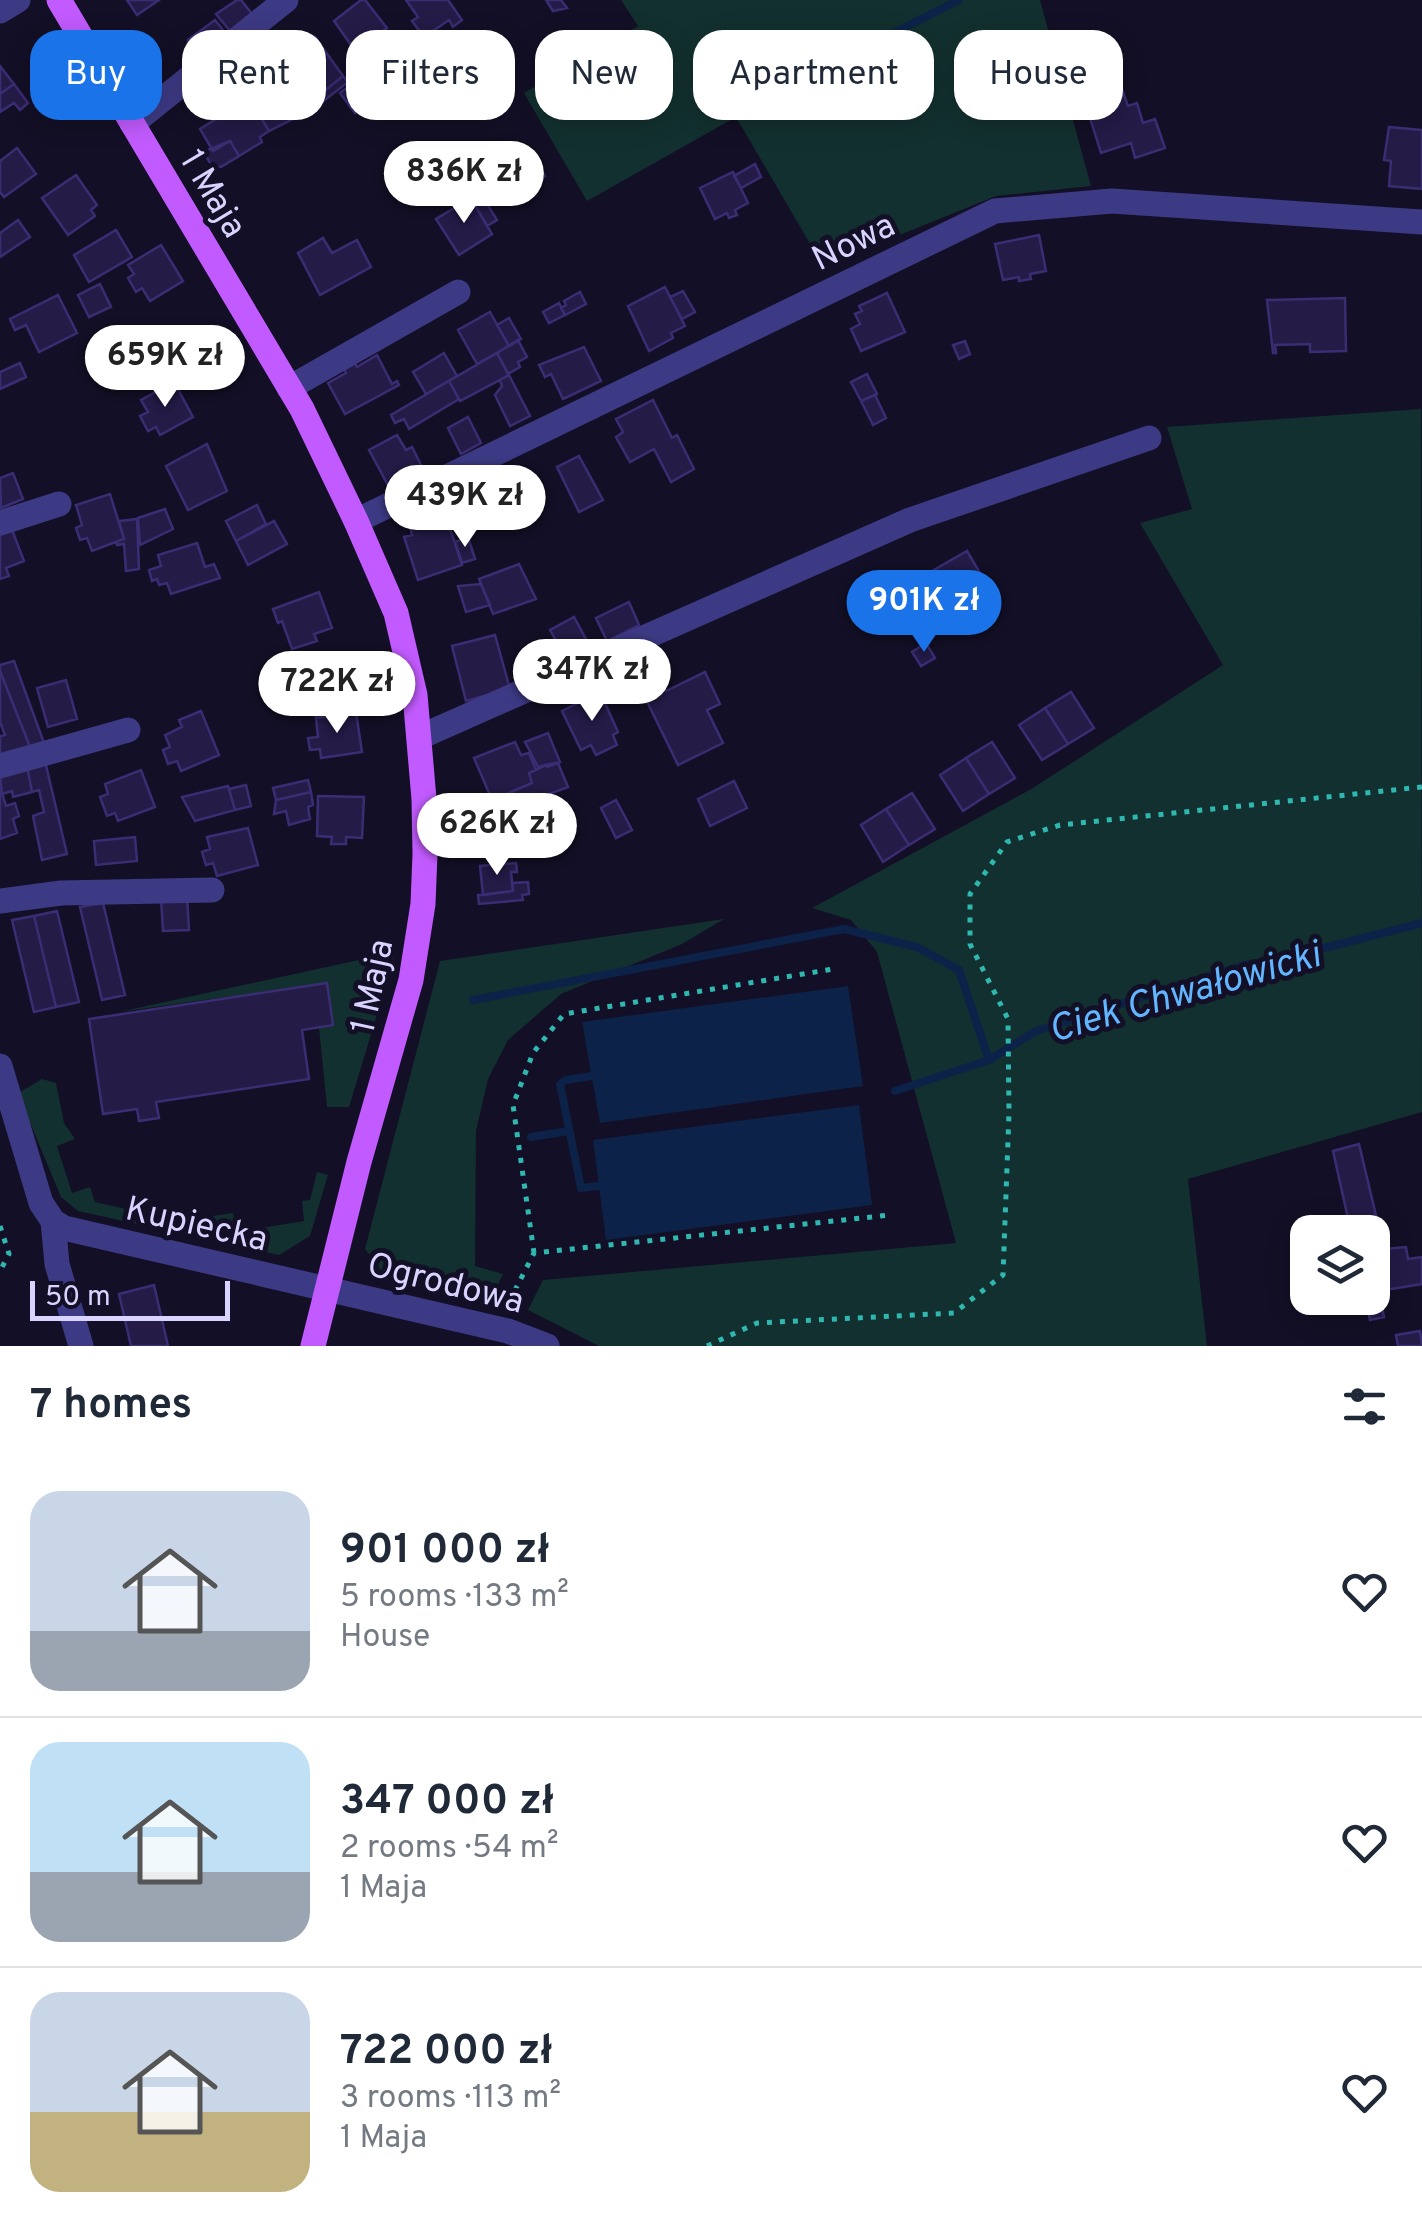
<!DOCTYPE html>
<meta charset="utf-8">
<style>
:root{--surface:#fff;--page:#f6f6f7;--text:#1f2937;--muted:#747a83;--line:#e0e1e3;--accent:#1a73e8}
body{margin:0;font-family:Overpass,sans-serif;background:var(--page);color:var(--text);height:100vh;display:flex;flex-direction:column;font-size:38px;white-space:nowrap}
*{box-sizing:border-box;margin:0}
p{font-size:32px;color:var(--muted)}
.icon{flex:none;width:55px;height:55px;fill:none;stroke:currentColor;stroke-width:2;stroke-linecap:round;stroke-linejoin:round}
.map{position:relative;height:1346px;overflow:hidden}
.details{display:flex;flex-direction:column;background:var(--surface);flex:1}
.details>*{flex:none}
.guide{position:absolute;left:30px;top:30px;width:1362px;height:90px;display:flex;gap:20px}
.controls{position:absolute;left:1290px;top:1215px;display:grid;gap:20px}
.controls a{display:grid;place-items:center;width:100px;height:100px;border-radius:20px;background:var(--surface);box-shadow:0 5px 25px #0003;font-size:50px}
.scale{position:absolute;left:30px;bottom:25px;width:200px;box-sizing:border-box;padding-left:10px;border:5px solid #d9d4ff;border-top:0;font-size:28px;line-height:35px;white-space:nowrap;color:#d9d4ff;-webkit-text-stroke:8px #130f26;paint-order:stroke}
.price{position:absolute;translate:-50% -85px;padding:0 22px;border-radius:35px;background:#fff;color:#222;font-size:32px;line-height:65px;filter:drop-shadow(0 2px 5px #0008)}
.price::after{content:'';position:absolute;left:50%;top:60px;width:30px;height:22px;margin-left:-15px;background:inherit;clip-path:polygon(0 0,100% 0,50% 100%)}
.price.on{background:var(--accent);color:#fff}
ul{padding:0;list-style:none}
li{display:flex;align-items:center;gap:30px;height:250px;padding:0 30px}
li+li{border-top:2px solid var(--line)}
li span{display:grid;place-items:center;flex:none;width:280px;height:200px;border-radius:30px;color:#555}
li>.icon{margin-inline-start:auto}
span .icon{width:120px;height:120px;fill:#fffc;stroke-width:1}
li b{font-size:42px}
h2{display:flex;justify-content:space-between;align-items:center;height:120px;padding:0 30px;font-size:42px}
.tag{padding:0 35px;border-radius:30px;background:var(--surface);box-shadow:0 5px 25px #0003;font-size:35px;line-height:90px}
.tag.on{background:var(--accent);color:#fff}
.map>svg:first-child{display:block}
.green{fill:#12302f}
.water{fill:#0c2248}
.lines{fill:none;stroke-linecap:round;stroke-linejoin:round}
.stream{stroke:#0c2248;stroke-width:8}
.building{fill:#241b47;stroke:#3b2d73;stroke-width:2.5}
.path{stroke:#2fb8b0;stroke-width:5;stroke-dasharray:5 8;stroke-linecap:butt}
.minor{stroke:#3d3a85;stroke-width:25}
.major{stroke:#c25bff;stroke-width:25}
.labels{text-anchor:middle;stroke-width:10;stroke-linejoin:round;paint-order:stroke}
.street-label{font-size:35px;fill:#d9d4ff;stroke:#130f26}
.water-label{font-size:38px;font-style:italic;fill:#62b6ff;stroke:#130f26}
</style>
<div class="map">
<svg width="1422" height="1346" viewBox="0 0 1422 1346">
<rect width="100%" height="100%" fill="#130f26"/>
<path class="green" d="M621,0H1040L1091,186L996,196L823,266L736,117L587,201L524,93L638,26Z
M1421,409L1422,1112L1188,1179L1207,1346H599L528,1310L543,1280L956,1243L877,952L851,920L812,908L1033,788L1223,665L1140,523L1192,509L1167,427Z
M724,919L682,944L561,994L508,1040L488,1079L476,1131L475,1266L503,1274L493,1295L382,1272L365,1249L440,961Z
M396,952L349,1107H327L319,1028L333,1025L326,983L119,1012Z
M42,1079L56,1083L64,1123L75,1139L57,1146L72,1193L90,1187L95,1202L179,1221L233,1213L237,1232L304,1221L302,1201L310,1200L317,1172L328,1175L310,1236L279,1255L78,1211L61,1197L23,1106L20,1092Z"/>
<path class="water" d="M848,986L863,1086L600,1123L582,1022Z
M859,1105L872,1205L606,1240L593,1140Z"/>
<g class="lines">
<path class="stream" d="M775,93L959,0
M473,1000L844,929L917,947L959,970L989,1060
M592,1076L566,1080L560,1084L581,1188L599,1186
M895,1091L989,1060L1036,1031L1247,964L1263,969L1281,959L1422,923
M531,1137L569,1131"/>
</g>
<path class="building" d="M127,0H159L137,15Z
M237,0H241L256,19L235,37L216,14Z
M361,0H365L387,28L376,36L383,46L373,53L367,44L356,52L334,21Z
M406,0H448L462,20L453,27L449,20L424,37L412,21L418,17Z
M546,0H561L567,8L553,11Z
M215,20L230,39L203,60L188,40Z
M315,37L343,76L316,98L287,59Z
M457,62L471,80L477,76L488,89L467,105L443,73Z
M0,66L14,84L0,94Z
M343,76L348,82L321,103L317,97Z
M360,78L375,99L355,113L340,93Z
M14,84L28,103L20,110L14,103L0,112V94Z
M1121,87L1128,106L1137,103L1143,123L1155,119L1165,148L1135,158L1131,143L1101,153L1090,118L1098,116L1092,97Z
M287,100L297,117L269,131L260,116Z
M239,105L245,115L255,108L269,131L260,137L262,142L239,156L230,141L213,151L200,129Z
M1389,127L1422,130V189L1389,186L1391,161L1384,160Z
M230,141L239,156L221,167L212,166L207,158L208,150Z
M517,144L529,164L462,203L444,173L460,162L467,173Z
M17,148L36,174L4,197L0,192V161Z
M535,160L545,176L523,190L513,173Z
M755,164L761,177L741,188L734,176Z
M733,172L748,203L735,210L737,215L729,218L727,213L715,219L700,188Z
M76,175L97,205L91,210L95,216L68,235L42,198Z
M481,194L497,220L487,226L471,198Z
M471,198L492,234L459,255L436,219Z
M18,220L30,237L0,257V233Z
M116,230L132,257L89,282L74,255Z
M1039,235L1046,271L1030,274L1031,279L1019,281V277L1003,280L995,244Z
M323,238L332,253L357,240L371,267L320,295L298,253Z
M161,245L183,281L150,301L142,288L136,292L128,278L134,274L128,265Z
M100,284L111,307L89,317L78,295Z
M665,287L685,326L671,333L673,338L649,351L628,306Z
M683,291L695,312L682,319L670,297Z
M580,292L586,304L565,315L561,308L566,305L564,301Z
M887,293L905,332L861,351L851,329L860,324L855,314L862,311L859,306Z
M58,295L77,333L39,352L26,325L15,330L10,319Z
M1345,298L1346,351L1310,352V344L1275,345L1276,353H1273L1267,300Z
M559,303L565,315L549,323L543,312Z
M490,312L509,346L477,364L458,330Z
M509,318L521,339L509,346L497,325Z
M518,340L527,357L518,362L520,367L508,374L497,353Z
M965,341L970,354L959,359L953,345Z
M584,347L601,381L563,399L551,374L545,377L539,365Z
M444,353L457,376L426,394L413,372Z
M497,353L509,375L460,401L449,381Z
M377,355L392,384L397,381L399,385L345,414L328,383L346,373L342,365L353,359L357,367Z
M20,363L26,377L0,389V372Z
M867,374L877,394L861,401L851,382Z
M509,375L530,416L510,426L495,395L502,386L500,380Z
M449,381L459,399L409,429L404,419L395,423L391,415Z
M174,382L193,417L160,435L156,427L148,431L140,416L148,412L141,400Z
M875,395L886,418L873,425L861,401Z
M653,400L672,438L677,435L694,469L671,482L654,449L630,462L616,437L623,432L616,419Z
M468,417L481,443L461,454L448,428Z
M397,435L406,450L412,447L423,469L389,487L369,450Z
M207,444L227,491L188,510L166,466Z
M579,456L603,500L579,512L557,467Z
M13,473L23,499L1,508L0,478Z
M110,494L124,539L92,551L87,538L80,540L76,528L82,525L76,505Z
M257,505L266,524L236,541L226,521Z
M165,509L173,529L140,545L138,518Z
M446,516L462,565L418,580L404,537L412,535L410,527Z
M137,519L139,569L126,571L124,544L117,545L116,542L124,539L119,521Z
M274,521L287,544L248,565L236,541Z
M11,527L24,561L6,568L9,576L0,579V531Z
M468,537L475,559L462,563L455,542Z
M197,543L205,567L214,564L220,578L171,594L167,583L159,585L157,579L152,581L149,570L161,566L158,555Z
M967,551L986,583L965,595L970,604L957,611L952,602L939,610L920,578Z
M519,564L536,599L493,614L479,579Z
M481,584L490,605L466,612L458,586Z
M319,592L332,628L314,634L317,641L292,649L282,621L278,623L273,609Z
M629,602L639,625L607,641L596,618Z
M574,617L587,641L563,653L550,630Z
M495,635L510,689L466,701L452,646Z
M587,641L598,662L573,673L563,653Z
M926,643L935,658L921,666L912,652Z
M14,661L44,743L30,747L0,671V665Z
M0,671L30,747L0,755V736L5,735L0,722Z
M705,672L720,704L707,710L723,743L678,765L640,687L659,678L666,691Z
M66,680L77,719L48,727L37,688Z
M600,692L618,732L613,735L617,745L596,755L591,745L581,750L562,711Z
M1071,692L1094,728L1068,744L1045,708Z
M335,702L337,715L316,718L314,705Z
M1045,708L1068,744L1042,760L1019,725Z
M201,711L219,755L181,771L177,761L168,764L163,750L170,747L165,735L182,727L179,720Z
M356,712L362,752L321,758L320,749L310,750L308,738L318,737L316,718Z
M548,733L560,762L538,767L525,742Z
M515,742L521,755L529,753L536,770L529,773L532,783L492,800L474,758Z
M992,742L1015,778L989,794L966,758Z
M966,758L989,794L963,811L940,775Z
M45,761L67,854L42,860L33,816L44,812L39,790L32,792L27,766Z
M558,763L568,787L531,801L528,795L512,801L509,793L532,783L529,773L546,765L547,767Z
M27,766L32,792L13,797L12,791L2,794L0,774Z
M141,770L155,807L118,821L115,813L107,816L100,797L108,794L105,784Z
M308,780L311,792L276,800L273,788Z
M734,781L747,808L710,826L698,799Z
M246,785L251,806L235,810L229,789Z
M228,786L235,810L195,821L182,797Z
M0,787L6,806L15,803L19,816L13,819L17,833L0,839Z
M311,792L313,805L308,807L310,819L289,825L286,811L274,814L276,800Z
M912,793L935,829L909,845L886,809Z
M318,796L364,797L362,838L346,837V844H331L332,837L317,836Z
M616,800L632,830L616,838L601,808Z
M886,809L909,845L883,862L861,825Z
M248,828L258,865L217,876L213,863L206,865L202,852L210,849L207,837Z
M135,837L137,861L96,865L94,841Z
M516,863L517,872H511L513,891L483,895L480,866Z
M528,882L529,894L522,895L523,900L479,904L478,895L513,891L512,883Z
M187,896L189,930L163,931L161,898Z
M103,903L125,995L102,1000L80,907Z
M57,911L79,1002L56,1007L34,916Z
M34,916L56,1007L34,1012L12,920Z
M327,983L333,1025L302,1030L309,1079L156,1102L159,1118L139,1121L137,1109L103,1114L89,1019Z
M1359,1144L1384,1249L1406,1247L1408,1259L1422,1257V1284L1379,1291L1384,1317L1370,1320L1366,1298H1372V1232H1351L1333,1151Z
M154,1285L168,1346H131L119,1294Z
M1420,1331L1422,1346H1398L1396,1335Z"/>
<g class="lines">
<path class="path" d="M0,1226L9,1254L0,1271
M534,1253L513,1105L533,1053L564,1014L833,969
M509,1302L534,1253L890,1215
M707,1346L757,1323L954,1313L1003,1275L1009,1113L1008,1019L970,944V894L1007,842L1060,825L1422,787"/>
<path class="minor" d="M0,11L18,0
M132,124L286,0
M289,388L458,292
M356,521L995,211L1112,201L1422,222
M0,523L59,504
M420,737L910,520L1149,438
M0,766L128,730
M0,901L61,893L212,890
M0,1066L41,1203L53,1221L64,1228L508,1331L547,1346
M53,1221L57,1264L81,1346"/>
<path class="major" d="M59,0L302,409L356,521L396,613L415,695L424,799L425,854L423,904L411,980L359,1162L313,1346"/>
</g>
<g class="labels">
<g class="street-label">
<text transform="translate(214 193) rotate(59)" y="12">1 Maja</text>
<text transform="translate(853 241) rotate(-26)" y="12">Nowa</text>
<text transform="translate(371 986) rotate(-78)" y="12">1 Maja</text>
<text transform="translate(197 1223) rotate(13)" y="12">Kupiecka</text>
<text transform="translate(446 1282) rotate(14)" y="12">Ogrodowa</text>
</g>
<g class="water-label">
<text transform="translate(1184 991) rotate(-16)" y="13">Ciek Chwałowicki</text>
</g>
</g>
</svg>
<div class="controls">
<a><svg class="icon" aria-label="layers" viewBox="0 0 24 24"><path d="M12 4l9 5-9 5-9-5zM3 14l9 5 9-5"/></svg></a>
</div>
<div class="scale">50 m</div>
<b class="price" style="left:464px;top:226px">836K zł</b>
<b class="price" style="left:165px;top:410px">659K zł</b>
<b class="price" style="left:465px;top:550px">439K zł</b>
<b class="price on" style="left:924px;top:655px">901K zł</b>
<b class="price" style="left:592px;top:724px">347K zł</b>
<b class="price" style="left:337px;top:736px">722K zł</b>
<b class="price" style="left:497px;top:878px">626K zł</b>
<div class="guide">
<a class="tag on">Buy</a>
<a class="tag">Rent</a>
<a class="tag">Filters</a>
<a class="tag">New</a>
<a class="tag">Apartment</a>
<a class="tag">House</a>
</div>
</div>
<section class="details">
<h2>7 homes<svg class="icon" aria-label="filters" viewBox="0 0 24 24"><path d="M4 7h16M4 17h16"/><circle cx="9" cy="7" r="2"/><circle cx="15" cy="17" r="2"/></svg></h2>
<ul>
<li><span style="background:linear-gradient(#c9d6e8 70%,#9aa5b1 0)"><svg class="icon" aria-label="home" viewBox="0 0 24 24"><path d="M3 11l9-7 9 7M6 9v11h12V9"/></svg></span><div><b>901 000 zł</b><p>5 rooms · 133 m²</p><p>House</p></div><svg class="icon" aria-label="heart" viewBox="0 0 24 24"><path d="M12 20l-8-8c-3-5 5-10 8-4 3-6 11-1 8 4z"/></svg></li>
<li><span style="background:linear-gradient(#bfe0f5 65%,#9aa5b1 0)"><svg class="icon" aria-label="home" viewBox="0 0 24 24"><path d="M3 11l9-7 9 7M6 9v11h12V9"/></svg></span><div><b>347 000 zł</b><p>2 rooms · 54 m²</p><p>1 Maja</p></div><svg class="icon" aria-label="heart" viewBox="0 0 24 24"><path d="M12 20l-8-8c-3-5 5-10 8-4 3-6 11-1 8 4z"/></svg></li>
<li><span style="background:linear-gradient(#c9d6e8 60%,#c2b280 0)"><svg class="icon" aria-label="home" viewBox="0 0 24 24"><path d="M3 11l9-7 9 7M6 9v11h12V9"/></svg></span><div><b>722 000 zł</b><p>3 rooms · 113 m²</p><p>1 Maja</p></div><svg class="icon" aria-label="heart" viewBox="0 0 24 24"><path d="M12 20l-8-8c-3-5 5-10 8-4 3-6 11-1 8 4z"/></svg></li>
</ul>
</section>
